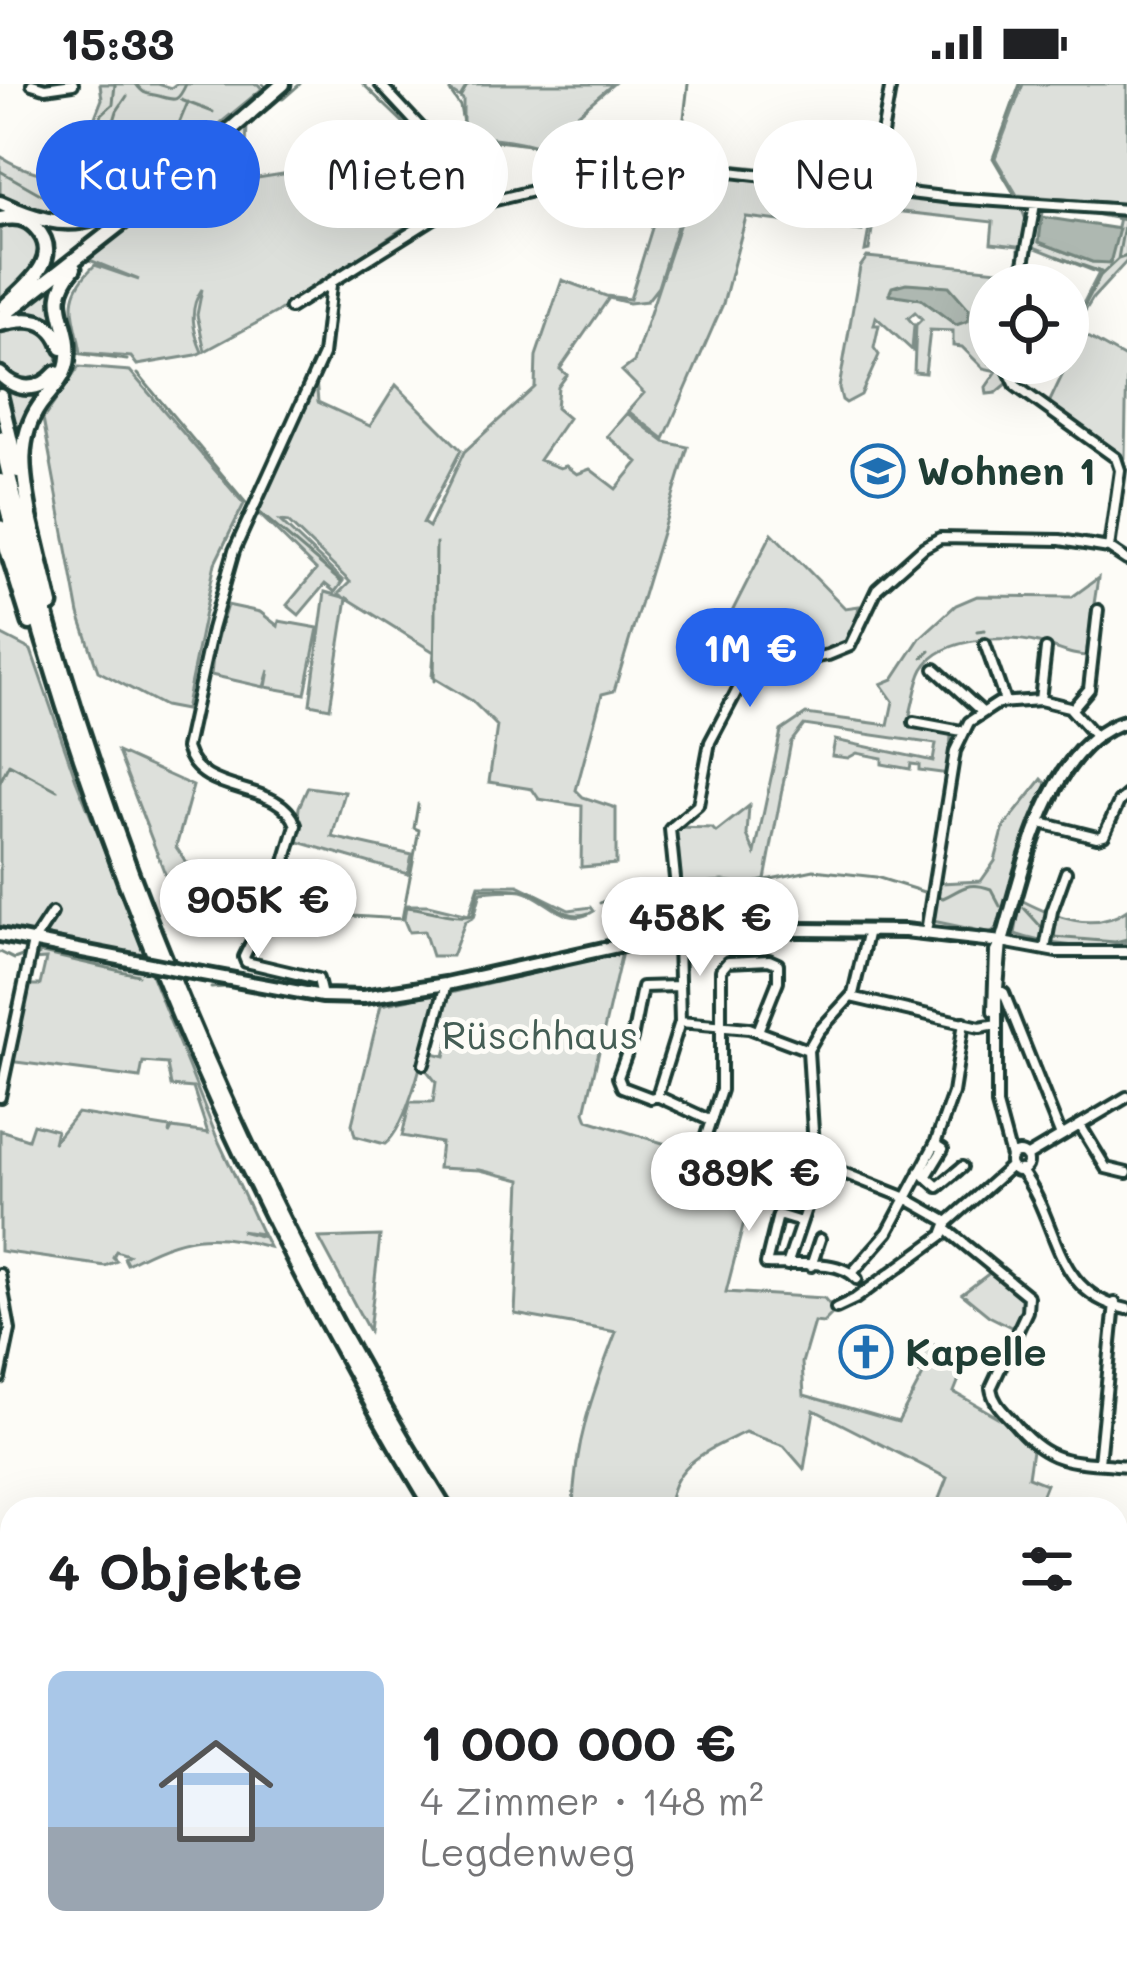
<!DOCTYPE html>
<html lang="de">
<meta charset="utf-8">
<style>
:root{--surface:#fff;--page:#f6f6f6;--text:#202124;--muted:#757577;--accent:#2563eb}
body{margin:0;font-family:Mali,sans-serif;background:var(--page);color:var(--text);height:100vh;display:flex;flex-direction:column;font-size:45px;white-space:nowrap}
*{box-sizing:border-box;margin:0}
p{font-size:39px;color:var(--muted)}
.icon{flex:none;width:66px;height:66px;fill:none;stroke:currentColor;stroke-width:2;stroke-linecap:round;stroke-linejoin:round}
.map{position:relative;flex:1;overflow:hidden}
.panel{position:absolute;left:0px;top:1413px;width:1128px;height:471px;display:flex;flex-direction:column;background:var(--surface);border-radius:36px 36px 0 0;box-shadow:0 12px 48px #0002}
.panel>*{flex:none}
.guide{position:absolute;left:36px;top:36px;width:1056px;height:108px;display:flex;gap:24px}
.buttons{position:absolute;left:969px;top:180px;display:grid;gap:24px}
.buttons a{display:grid;place-items:center;width:120px;height:120px;border-radius:50%;background:var(--surface);box-shadow:0 12px 48px #0002;font-size:60px}
.price{position:absolute;translate:-50% -102px;padding:0 27px;border-radius:42px;background:#fff;color:#222;font-size:39px;line-height:78px;filter:drop-shadow(0 3px 6px #0008)}
.price::after{content:'';position:absolute;left:50%;top:72px;width:36px;height:27px;margin-left:-18px;background:inherit;clip-path:polygon(0 0,100% 0,50% 100%)}
.price.selected{background:var(--accent);color:#fff}
ul{padding:0;list-style:none}
li{display:flex;align-items:center;gap:36px;height:300px;padding:0 48px}
li span{display:grid;place-items:center;flex:none;width:336px;height:240px;border-radius:18px;color:#555}
li>.icon{margin-inline-start:auto}
span .icon{width:144px;height:144px;fill:#fffc;stroke-width:1}
li b{font-size:51px}
h2{display:flex;justify-content:space-between;align-items:center;height:144px;padding:0 48px;font-size:51px}
.pill{padding:0 42px;border-radius:54px;background:var(--surface);box-shadow:0 12px 48px #0002;font-size:42px;line-height:108px}
.pill.selected{background:var(--accent);color:#fff}
.status{display:flex;justify-content:space-between;align-items:center;height:84px;padding:0 60px;background:var(--surface);direction:ltr}
.status svg{height:33px;fill:currentColor}
.map>svg:first-child{display:block}
.green{fill:#dde0db;stroke:#7e8e88;stroke-width:3}
.water{fill:#aeb8b1;stroke:#75877f;stroke-width:3}
.lines{fill:none;stroke-linecap:round;stroke-linejoin:round}
.stream{stroke:#75877f;stroke-width:3}
.river{stroke:#aeb8b1;stroke-width:8}
.minor-casing{stroke:#1f3d34;stroke-width:16}
.major-casing{stroke:#1f3d34;stroke-width:20}
.highway-casing{stroke:#1f3d34;stroke-width:21}
.minor{stroke:#fdfcf7;stroke-width:8}
.major{stroke:#fdfcf7;stroke-width:10}
.highway{stroke:#fdfcf7;stroke-width:12}
.major-bridge-casing{stroke:#1f3d34;stroke-width:20;stroke-linecap:butt}
.major-bridge{stroke:#fdfcf7;stroke-width:10}
.labels{text-anchor:middle;stroke-width:10;stroke-linejoin:round;paint-order:stroke}
.poi-label{font-size:39px;font-weight:bold;fill:#1f3d34;stroke:#fdfcf7;text-anchor:start}
.park-label{font-size:39px;fill:#455e55;stroke:#fdfcf7}
</style>
<div class="status"><b>15:33</b><svg viewBox="0 0 49 12"><path d="M0 12V9h3v3zM5 12V6h3v6zM10 12V3h3v9zM15 12V0h3v12zM26 1h20v11H26zM47 4h2v5h-2z"/></svg></div>
<div class="map">
<svg width="1127" height="1883" viewBox="0 0 1127 1883">
<rect width="100%" height="100%" fill="#fdfcf7"/>
<filter id="ink" filterUnits="userSpaceOnUse"><feTurbulence type="fractalNoise" baseFrequency=".00833" numOctaves="2"/><feDisplacementMap in="SourceGraphic" scale="24" xChannelSelector="R" yChannelSelector="G"/><feConvolveMatrix kernelMatrix="1 2 1 2 8 2 1 2 1" color-interpolation-filters="sRGB"/></filter>
<g filter="url(#ink)">
<path class="green" d="M100,0H158L171,4L176,0H258L262,5L116,125L64,136L0,116V72C18,84 52,97 73,89L102,15Z
M452,0H613L566,40L565,57L574,77C540,59 507,54 468,52L463,45V15L450,7Z
M1023,0H1127V120L1017,111L995,74Z
M247,38L245,96L314,85L344,110L401,99L432,125L277,228L205,267L197,231L202,205C188,225 193,247 202,268L196,271L137,281L131,273L81,269C75,229 61,213 95,181L139,196L87,175Z
M670,86L694,87L658,203L647,217L629,219L609,214L560,285L567,291L558,303L556,324L568,334L539,376L560,384L566,382L577,390L590,385L616,405L638,378L607,352L627,329L665,358L688,363L614,607L602,610L576,706L583,713L616,724V780L581,783L582,722L539,715L532,705L489,698L497,642L472,617L432,593L434,568L347,514L330,624L310,620L325,508L343,513L339,509L350,498L288,438L280,437L343,497L335,508L325,500L299,531L287,521L316,486L256,427L316,296L318,318L370,342L396,301L461,366L423,439L429,443L464,368L535,303L536,272L562,196L606,212L630,215Z
M697,87L869,109L862,147L746,133L723,220L664,355L628,327L644,309L622,287L634,278Z
M883,112L1021,123L1028,141L1019,183V162L991,159L993,138L875,125L869,166L865,167L873,123L881,124Z
M1038,127L1043,128L1039,158L1092,178H1110L1119,133H1127V177L1093,214L1074,245L1127,275L1125,373L1120,375L1110,362L1049,319L1068,279V249L1099,189L1031,162Z
M21,137L39,152L42,174L24,200L0,218V138Z
M867,173L1019,188L1016,201H990V279H1002L1008,299L996,309L987,310L986,303L997,287L983,284L962,263L953,262V247L930,246L925,289L914,288L916,241L922,235L915,228L908,234L914,241L912,266L876,233L874,241H879L874,264L879,271L861,311L846,319L842,316L839,304L860,183Z
M62,194L56,215L66,258L65,281L29,337L21,387L0,293L22,306C84,306 77,223 9,235Z
M16,239L47,244C66,277 60,294 22,301L0,285V245Z
M79,283L130,287L244,420L215,479L185,626L164,622L98,587L79,530L43,335Z
M772,449L845,524L859,522L854,551C830,578 791,567 760,582C747,565 727,563 709,573Z
M1098,494L1087,565L1090,572C1071,572 1062,566 1045,561C1012,550 943,551 923,585C916,598 914,617 910,630L915,638L912,644L951,650L949,690L919,686V681L911,680L910,685L882,680V674L857,669L848,674L832,672L835,656L933,677L936,660L804,641L791,658L764,801L680,804L674,743L712,744L716,748L749,722L747,751L755,769L781,647L806,630L888,641L893,617L881,600L893,595L920,554L956,521L977,512L1072,513Z
M227,521L260,528L278,542L279,537L318,544L305,610L266,603L269,586L264,603L211,591L214,564Z
M0,550L31,566L76,696L148,874L0,845Z
M118,668L193,702L176,763L186,778L167,795Z
M1042,695L1049,702L1013,793L997,844L990,849L933,837L940,799L981,797L995,777L1004,743Z
M308,703L345,708L332,753L412,771L408,790L295,757L299,723Z
M479,801H518L569,826L591,823L594,827C565,846 548,813 522,807C509,805 493,807 481,808L474,833L465,838L452,872H432L424,847L409,848L404,836L406,821H428L469,831Z
M1021,816C1054,833 1094,850 1127,826V858C1095,867 1045,861 1015,850Z
M36,862L149,885L217,1054L262,1150L240,1147L264,1153L269,1163C209,1146 183,1151 127,1180L124,1174L128,1171L116,1167L113,1173L117,1177L105,1182L0,1167V1046L28,1055L33,1040L56,1046L53,1059L77,1029L170,1044L169,1050L172,1044L208,1049L193,1004L171,1002L167,980L143,978L140,994L8,977L27,901H40L46,875L32,876Z
M622,868L585,1028L588,1036L757,1088L726,1208L824,1214L835,1227L823,1239L814,1238L802,1279L804,1311L898,1338L923,1291L911,1283L926,1257L966,1278L954,1308L1006,1338L1032,1366L1028,1393L1046,1400L1036,1425H935L947,1394L814,1326L804,1385L784,1362L745,1348C709,1366 671,1379 669,1425H573C574,1360 593,1308 616,1248L515,1230L521,1096L480,1086L438,1084L441,1059L402,1052L410,1018H433L436,998L424,983L429,968L445,972L453,942L438,938L446,910Z
M438,909C430,944 410,1042 385,1060L355,1052L352,1040L381,921Z
M380,1152L370,1238L369,1247L319,1154Z
M995,1185L1026,1215V1223L1015,1245L989,1232L962,1210Z
M1116,1807L1127,1809V1883H981L972,1872H1116Z
M202,1872H647L644,1883H189Z"/>
<path class="water" d="M1042,133L1119,145L1110,179L1092,178L1039,158Z
M906,199L949,202L969,225L968,237L956,241L921,215L889,210L892,203Z"/>
<g class="lines">
<path class="stream" d="M136,0C145,12 147,9 159,12C176,17 178,18 186,0
M263,0L264,1
M363,0L438,72H443
M451,9L460,22L465,50
M460,13L468,0
M275,14L283,15L300,0
M181,16L213,28
M450,65L466,51C498,63 562,52 577,90L627,79
M168,66L188,18
M101,73L92,98L114,107
M103,74L117,27L127,12
M679,76L688,0
M632,77L657,74L759,84
M765,85L866,99
M0,87L44,112H50L59,99H64L77,116L102,30L113,20L115,0
M879,101L951,109
M954,109L1078,118
M1016,113L993,74L1020,0
M1078,127L1125,136L1118,175L1127,172
M1058,173L1101,188
M1068,253L1100,192L1118,175
M75,269L127,276
M138,290L246,419
M260,429L341,498
M977,547L985,546
M923,573L930,567
M434,597L436,459
M0,698L9,680L57,706
M681,801L723,797L747,800L814,786L876,793L943,814C962,806 966,796 991,805L1000,822
M282,807L319,830L402,835L419,746L414,744L418,720
M600,819L644,799L671,800
M406,823C427,824 454,836 473,831L479,804C495,805 513,803 528,807C549,814 564,838 589,829
M1024,824L1044,846
M1053,853L1115,858L1127,855
M0,868L14,875L25,871
M36,872L42,869L138,891
M211,904L225,903
M613,1883L617,1872
M994,1883L1001,1872"/>
<path class="river" d="M1116,1821L1127,1823"/>
<g class="minor-casing">
<path id="minor" d="M32,0L45,4L73,0
M380,0L489,117
M872,105L891,0
M1020,201L1035,120
M290,224L442,129L631,83L679,82L952,114L1127,126
M1005,279L1016,302L1116,374L1120,386L1109,464
M985,560L1005,617
M935,585L981,627
M1040,616L1046,565
M1072,625L1089,605L1098,526
M914,638L962,647
M1041,739L1097,753L1104,751L1119,718L1127,711
M868,846L853,910L819,947L808,966L814,1064L821,1080L904,1113L948,1138
M926,848L955,667L969,638L998,619L1040,616L1069,623L1095,652
M1002,858L997,916V1021L1011,1073
M1002,858L1056,868H1127
M1045,865L1052,827L1066,788
M678,902L642,903L632,955L618,993L622,1003L651,1014L657,1012L709,1036
M999,906L1004,909L1061,1052
M322,912L318,895L246,878L244,873L277,805L296,741C279,694 201,716 186,664L212,545L234,467L323,271L331,201
M851,913L980,943L997,940
M993,927L995,868L1001,860
M680,938L749,944L808,966
M424,980L446,900
M657,1012L680,938L677,814L670,745L698,721L710,658L738,605L766,583L828,571L850,562L877,505L924,463L940,454L1060,456L1109,464L1127,476
M0,1013L33,858L52,829
M1080,1041L1106,1084L1127,1089
M1010 1078a9 9 0 1 1 18 0a9 9 0 1 1-18 0Z
M700,1070L721,1006V886L728,878L769,876L778,880V897L758,947
M1026,1073L1127,1013
M1020,1086C1061,1137 1050,1209 1127,1225
M920,1087L938,1103L962,1083
M926,1093L943,1065L935,1060
M801,1138L778,1131L766,1180C792,1182 838,1173 857,1195
M947,1146L1028,1212L1027,1227L991,1304C993,1318 1002,1326 1012,1337C1050,1383 1071,1376 1127,1382
M787,1181L821,1080
M811,1182L820,1155
M852,1189L888,1148L935,1060L953,1009L964,938
M0,1190L10,1246L0,1294
M836,1224L855,1215L943,1151L948,1138L1011,1082
M1099,1379L1115,1219
M0,1492L12,1528
M1116,1492L1127,1495
M377,1872L386,1883"/>
</g>
<g class="major-casing">
<path id="major" d="M0,851L145,879
M186,887L322,912L363,913L446,900L694,845L905,847L1002,858C1023,788 1047,660 1127,637"/>
</g>
<g class="highway-casing">
<path id="highway" d="M0,119C81,156 99,136 167,93
M0,135C14,132 26,133 36,144C65,175 24,203 4,223
M0,234L143,122L283,0
M0,240C28,233 52,233 62,264
M0,290C18,308 39,308 56,289
M0,312L18,387
M0,354C88,731 239,1097 445,1425
M0,397C90,761 239,1105 434,1425
M28,424L51,521
M30,430C23,392 16,355 40,321C51,306 67,293 68,273C72,236 43,220 74,184
M0,443L30,539
M760,1872L770,1883
M773,1872L783,1883"/>
</g>
<use href="#minor" class="minor"/>
<use href="#major" class="major"/>
<use href="#highway" class="highway"/>
<g class="major-bridge-casing">
<path id="major-bridge" d="M145,879L186,887"/>
</g>
<use href="#major-bridge" class="major-bridge"/>
</g>
</g>
<defs>
<g id="university-ring" transform="scale(2.7)"><circle r="9.5" fill="#fdfcf7" stroke="#1f6fb2" stroke-width="1.5"/><path d="M0-5L7-2L0 1L-7-2ZM-4 1L0 2.5L4 1V4Q0 6-4 4Z" fill="#1f6fb2"/></g>
<g id="church-ring" transform="scale(2.7)"><circle r="9.5" fill="#fdfcf7" stroke="#1f6fb2" stroke-width="1.5"/><path d="M-1.2-6h2.4v3.5h3.3v2.4h-3.3V6h-2.4V-.1h-3.3v-2.4h3.3Z" fill="#1f6fb2"/></g>
</defs>
<g fill-rule="evenodd">
<use href="#university-ring" x="878" y="387"/>
<use href="#church-ring" x="866" y="1268"/>
</g>
<g class="labels">
<g class="poi-label">
<text x="917" y="401">Wohnen 1</text>
<text x="905" y="1282">Kapelle</text>
</g>
<g class="park-label">
<text x="540" y="965">Rüschhaus</text>
</g>
</g>
</svg>
<div class="buttons">
<a><svg class="icon" aria-label="locate" viewBox="0 0 24 24"><circle cx="12" cy="12" r="6"/><path d="M12 2v4M12 18v4M2 12h4M18 12h4"/></svg></a>
</div>
<b class="price selected" style="left:750px;top:626px">1M €</b>
<b class="price" style="left:258px;top:877px">905K €</b>
<b class="price" style="left:700px;top:895px">458K €</b>
<b class="price" style="left:749px;top:1150px">389K €</b>
<div class="guide">
<a class="pill selected">Kaufen</a>
<a class="pill">Mieten</a>
<a class="pill">Filter</a>
<a class="pill">Neu</a>
</div>
<section class="panel">
<h2>4 Objekte<svg class="icon" aria-label="filters" viewBox="0 0 24 24"><path d="M4 7h16M4 17h16"/><circle cx="9" cy="7" r="2"/><circle cx="15" cy="17" r="2"/></svg></h2>
<ul>
<li><span style="background:linear-gradient(#a9c7e8 65%,#9aa5b1 0)"><svg class="icon" aria-label="home" viewBox="0 0 24 24"><path d="M3 11l9-7 9 7M6 9v11h12V9"/></svg></span><div><b>1 000 000 €</b><p>4 Zimmer · 148 m²</p><p>Legdenweg</p></div></li>
</ul>
</section>
</div>
